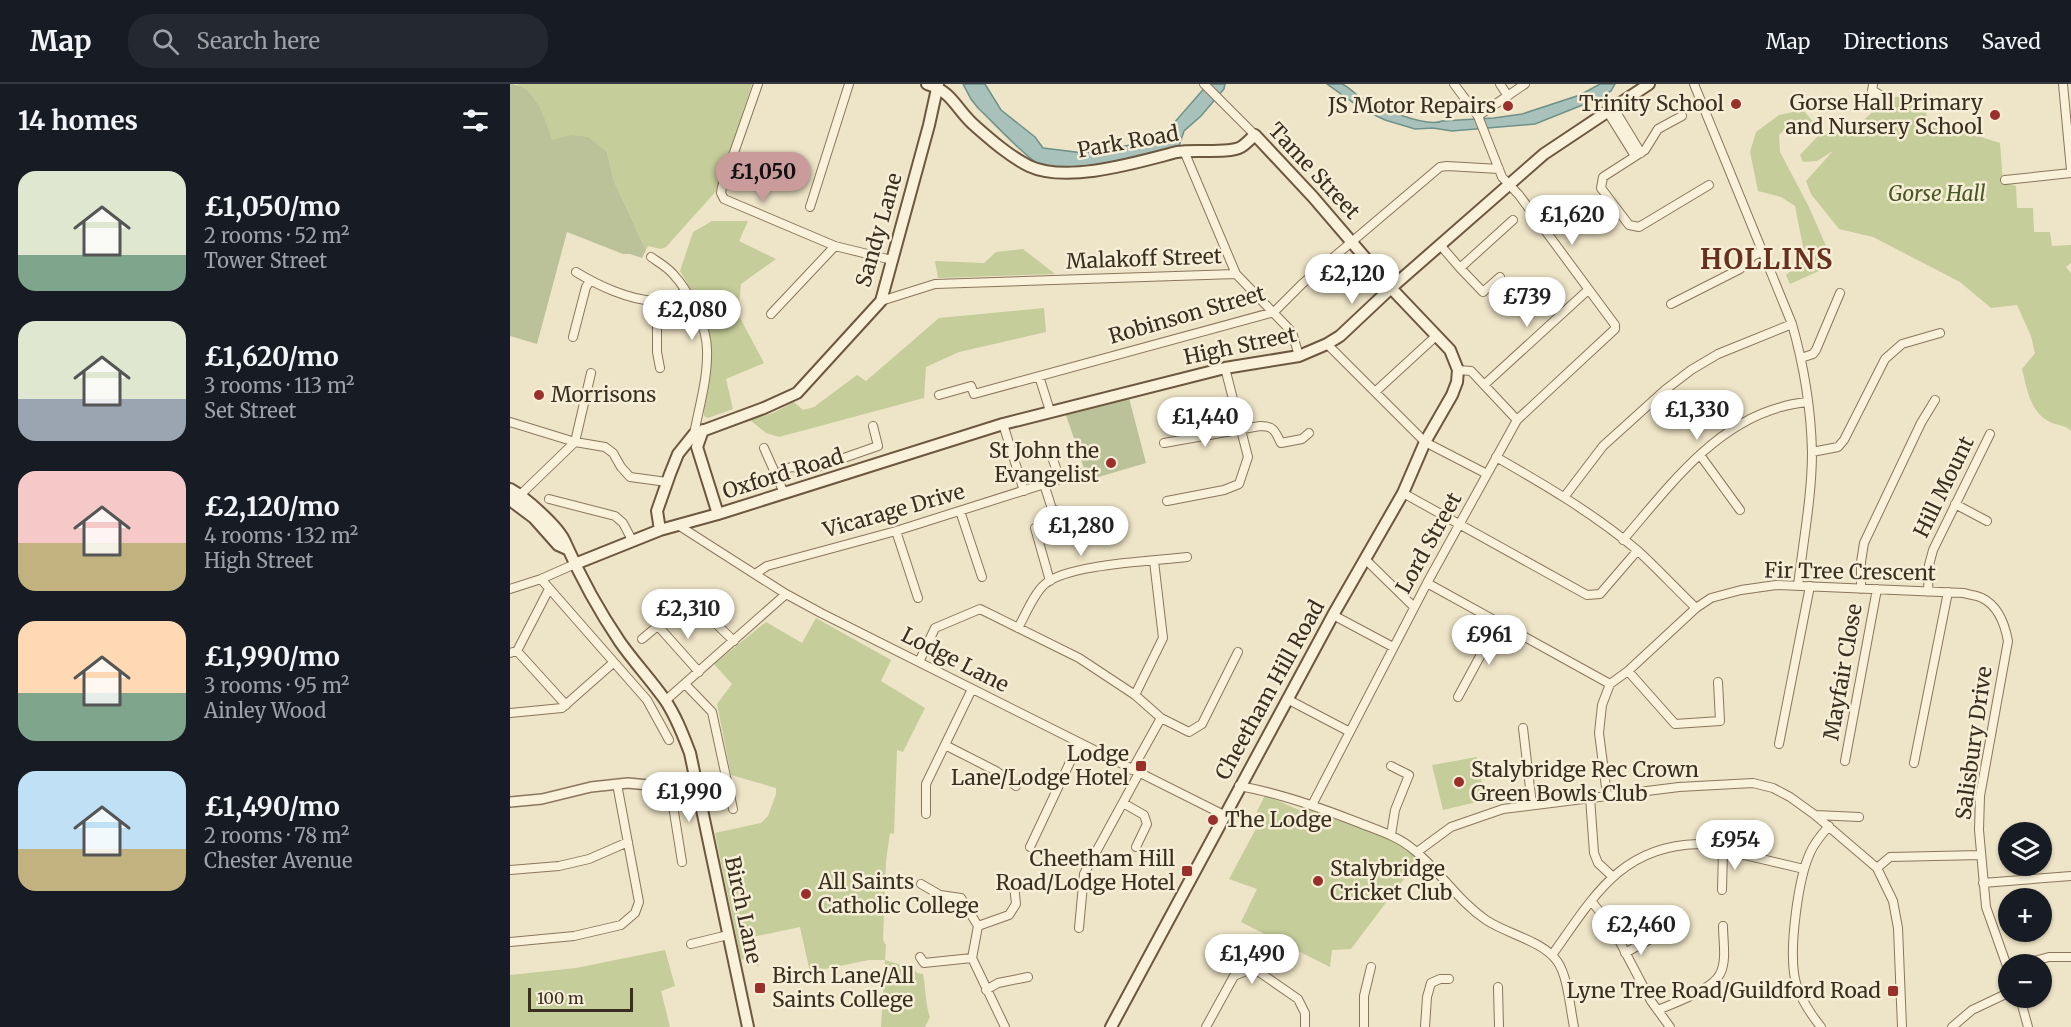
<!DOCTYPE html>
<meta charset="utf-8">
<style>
:root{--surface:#171b24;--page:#242831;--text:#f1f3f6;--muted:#9ea1a6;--line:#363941;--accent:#c99b9b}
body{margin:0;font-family:Merriweather,serif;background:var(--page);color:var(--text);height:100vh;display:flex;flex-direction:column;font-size:22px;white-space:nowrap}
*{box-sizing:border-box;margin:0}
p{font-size:20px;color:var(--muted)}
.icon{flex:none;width:33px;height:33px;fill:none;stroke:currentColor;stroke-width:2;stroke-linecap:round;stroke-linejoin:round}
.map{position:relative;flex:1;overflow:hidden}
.drawer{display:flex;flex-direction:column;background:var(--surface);width:510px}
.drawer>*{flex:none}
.buttons{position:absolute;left:1488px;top:738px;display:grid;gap:12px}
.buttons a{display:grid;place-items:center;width:54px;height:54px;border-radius:50%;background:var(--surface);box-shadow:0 2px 4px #0004;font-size:30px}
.scale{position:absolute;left:18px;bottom:15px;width:105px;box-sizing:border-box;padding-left:6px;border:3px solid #3a2e20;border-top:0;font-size:16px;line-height:21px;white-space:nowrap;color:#3a2e20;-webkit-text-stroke:4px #f6eed6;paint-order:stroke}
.price{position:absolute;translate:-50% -51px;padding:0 14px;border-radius:21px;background:#fff;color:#222;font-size:20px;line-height:39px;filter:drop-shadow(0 2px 3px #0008)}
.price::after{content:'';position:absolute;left:50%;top:36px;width:18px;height:14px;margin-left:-9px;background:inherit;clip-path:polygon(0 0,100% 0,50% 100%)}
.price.on{background:var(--accent);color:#111}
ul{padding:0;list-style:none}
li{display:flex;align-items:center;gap:18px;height:150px;padding:0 18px}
li span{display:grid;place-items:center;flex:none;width:168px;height:120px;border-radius:18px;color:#555}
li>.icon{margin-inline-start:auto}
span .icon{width:72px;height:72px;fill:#fffc;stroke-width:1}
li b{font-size:26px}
h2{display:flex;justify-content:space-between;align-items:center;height:72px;padding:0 18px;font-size:26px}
header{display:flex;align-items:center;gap:36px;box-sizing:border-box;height:84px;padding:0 30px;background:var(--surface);border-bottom:2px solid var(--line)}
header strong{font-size:28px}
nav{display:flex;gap:33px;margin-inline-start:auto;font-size:21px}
.search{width:420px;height:54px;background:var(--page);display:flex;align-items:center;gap:15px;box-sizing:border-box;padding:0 21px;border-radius:24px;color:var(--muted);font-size:22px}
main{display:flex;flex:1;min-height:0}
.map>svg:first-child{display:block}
.green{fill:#c5cd9a}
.cemetery{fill:#bbc299}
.water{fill:#a8c2bb;stroke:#6e918a;stroke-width:1.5}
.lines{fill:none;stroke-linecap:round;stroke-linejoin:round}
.minor-casing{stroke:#8a765c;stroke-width:10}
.tertiary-casing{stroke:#8a765c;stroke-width:12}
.secondary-casing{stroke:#6c573f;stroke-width:14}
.minor{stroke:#f9f1da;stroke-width:8}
.tertiary{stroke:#f9f1da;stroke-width:9}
.secondary{stroke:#f9f1da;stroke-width:10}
.poi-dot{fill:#99302c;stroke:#f6eed6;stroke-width:2}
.labels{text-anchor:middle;stroke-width:5;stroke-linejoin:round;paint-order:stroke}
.poi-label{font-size:21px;fill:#3a2e20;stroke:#f6eed6;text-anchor:end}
.street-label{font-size:21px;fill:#3a2e20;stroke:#f6eed6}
.park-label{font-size:21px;font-style:italic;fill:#485726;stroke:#f6eed6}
.district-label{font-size:27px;font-weight:bold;letter-spacing:1.5px;fill:#67311f;stroke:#f6eed6}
</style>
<header>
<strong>Map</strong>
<div class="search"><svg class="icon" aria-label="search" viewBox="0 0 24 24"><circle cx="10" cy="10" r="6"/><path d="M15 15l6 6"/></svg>Search here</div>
<nav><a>Map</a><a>Directions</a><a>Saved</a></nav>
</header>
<main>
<section class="drawer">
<h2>14 homes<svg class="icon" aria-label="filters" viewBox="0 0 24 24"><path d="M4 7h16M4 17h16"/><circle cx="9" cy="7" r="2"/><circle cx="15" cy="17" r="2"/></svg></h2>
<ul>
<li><span style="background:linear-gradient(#dfe7d0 70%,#7fa58c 0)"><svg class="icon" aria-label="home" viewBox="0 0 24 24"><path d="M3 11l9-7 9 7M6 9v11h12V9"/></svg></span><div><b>£1,050/mo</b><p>2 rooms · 52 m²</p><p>Tower Street</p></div></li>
<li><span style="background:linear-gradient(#dfe7d0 65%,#9aa5b1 0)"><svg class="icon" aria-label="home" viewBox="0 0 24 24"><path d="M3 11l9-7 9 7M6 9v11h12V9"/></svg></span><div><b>£1,620/mo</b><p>3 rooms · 113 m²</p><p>Set Street</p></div></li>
<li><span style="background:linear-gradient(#f6c9c9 60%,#c2b280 0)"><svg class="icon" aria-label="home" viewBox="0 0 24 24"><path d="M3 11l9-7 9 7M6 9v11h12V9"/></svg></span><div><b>£2,120/mo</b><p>4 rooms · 132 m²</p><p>High Street</p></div></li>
<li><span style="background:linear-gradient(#ffd9b3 60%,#7fa58c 0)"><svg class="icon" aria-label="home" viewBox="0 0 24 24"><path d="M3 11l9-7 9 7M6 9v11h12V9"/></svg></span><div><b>£1,990/mo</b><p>3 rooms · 95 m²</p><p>Ainley Wood</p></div></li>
<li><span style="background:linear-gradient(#bfe0f5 65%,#c2b280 0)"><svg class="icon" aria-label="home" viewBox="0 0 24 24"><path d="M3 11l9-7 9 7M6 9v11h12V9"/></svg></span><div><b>£1,490/mo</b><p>2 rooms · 78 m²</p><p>Chester Avenue</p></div></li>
</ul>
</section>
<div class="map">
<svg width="1561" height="943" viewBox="0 0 1561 943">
<rect width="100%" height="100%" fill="#eee4c7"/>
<path class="green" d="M7,0H242L208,105L156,163L151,165L138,162L136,166L104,97L97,68L60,51L42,57C34,31 29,17 7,0Z
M1391,12L1416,26L1417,36L1490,59L1493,98L1506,102L1507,124H1523L1524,148H1540L1542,162L1561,161V179L1556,183L1561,189V347C1555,340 1547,342 1540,338C1520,328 1517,305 1512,285L1525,269L1521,252L1507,221L1481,224L1450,198L1363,153L1329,145L1301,110L1296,97L1323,67L1307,77L1293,78L1290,71L1308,52L1347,42L1378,14Z
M1293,26L1306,41L1295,50L1276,44L1269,51L1270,68L1299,123L1323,178L1320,182L1280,200L1276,191L1288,180L1294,168L1285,122L1271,113L1248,107L1240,68L1246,48L1269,31Z
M202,137H238L229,157L266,175L231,200L228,230L254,279L216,295L223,325L198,334L194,332C193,314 199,298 201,280C204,246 187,216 170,187L183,148Z
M513,165L545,190L428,194L425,177L474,179L486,168Z
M534,224L536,248L449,268L416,283L414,314L269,353L256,349L240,336L263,329L284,318L293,326L304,323L347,291L356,297L429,234Z
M306,534L381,576L371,597L415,624L393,668L387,666L384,750L380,749L376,777L373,856L376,861L375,876L404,885L407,889L413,890C416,905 415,919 420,933L415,943H371L375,876H359L300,888L290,843L242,853L249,883L244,879L231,875L205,749L251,739L258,732L266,710V704L221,691L207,620L222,600L204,580L256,538L292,559Z
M967,673L975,716L933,726L922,681Z
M755,711L789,726L792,722C831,737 878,747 909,775L841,865L822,866L820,883L731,838L747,805L719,795L748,741L742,738Z
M155,866L165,902L151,907L160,943H0V891L66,884Z"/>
<path class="cemetery" d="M0,0C25,0 36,37 42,56L60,51L78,53L97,68L104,97L136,166L132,174L120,170H113L57,148L27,260L0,252Z
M619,314L636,379L578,396L556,331Z"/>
<path class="water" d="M453,0H475L491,26L525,53L533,64L574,69L632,59L657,47L698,0H715L714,5L691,32L674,47L669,62C636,70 560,92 529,80C518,76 479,34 468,24L461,15Z
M817,0C821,0 828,0 832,0C838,2 845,10 851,14C867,23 916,44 932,37L984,34L1012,30L1070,11L1090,0H1105L1101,7L1090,14L1025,40L942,47L923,44L905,45L875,36L852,25Z"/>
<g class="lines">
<g class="minor-casing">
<path id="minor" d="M248,0L212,103L211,109L214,115L325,162L382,176
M694,0L745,51
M990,0L998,12
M1184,0L1282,240C1294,282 1301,324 1302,368C1302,412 1293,458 1288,502
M1553,0L1561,86
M1362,6L1370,11
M1357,20L1362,9L1363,0
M1103,23L1131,69
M1097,27L1125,72
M968,32L1015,0
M1172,32L1148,45L1135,66L1093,93L1091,104L1119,141L1129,143L1199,101
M674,67L726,190L782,248L789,272
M1495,96L1561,89
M300,123L339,0
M931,162L950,184
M141,173C148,178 157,183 163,190C179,207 197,243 197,266C198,294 189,323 184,350
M66,188C87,201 119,216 145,217C154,218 167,211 176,208
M990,193L973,208L950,184L1003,136
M371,217L425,200L726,190
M147,218V268L150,284
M1161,220L1230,185L1243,172L1253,167
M261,230L325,162
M63,253L76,203L80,197
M817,260L915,358L977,390
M1291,274L1303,270L1306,266L1330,209
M948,286L961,287L1007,336
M81,289L65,358L95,363L103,369L111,383L120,393L157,398
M529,292L540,327
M974,301L1078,206
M865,308L926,252
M429,311L461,302L464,310L764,228L792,200L930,83L937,82L989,85
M0,338L65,358L7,414
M493,340L514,407
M654,359L750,342C765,342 765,348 771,359L792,355L799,349
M254,364L274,409
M1302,368L1328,363L1334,356L1375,275L1392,260L1430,249
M526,369L539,365L550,395
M1190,371L1230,426
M986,373C1035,401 1083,429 1127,466C1147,484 1166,505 1186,524
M267,390L281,383L302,385L368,362L363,342
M534,400L542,425L553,429L559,440
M893,409L1077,511L1090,510L1127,467
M1055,412L1093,362L1155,306L1181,286L1208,270L1282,240
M39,415L105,432L113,439L122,456
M657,417L714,406L729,400L738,373L715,284
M1445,420L1477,437
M450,427L472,493
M168,441L276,510L311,529L714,731
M525,444L540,497
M386,447L408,514
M1113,456C1157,405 1203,341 1271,323C1280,320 1289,319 1298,318
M855,475L904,523
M245,490L257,482L386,447L569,389
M31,495L137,616L159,656
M917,499L1100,600
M0,505L31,495L65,480
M1351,505V478L1354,459L1411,339L1425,316
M1418,508L1419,481L1423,466L1480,350
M823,531L883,563
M148,542L189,588
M508,544C515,532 524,509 535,500C557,480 645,477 677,473
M132,555L180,515L224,557
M7,567L56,621
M0,569L7,567L39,505
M409,578L425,544L470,525L569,574L625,611L651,634L679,648L692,640L728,568
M1118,587L1165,640L1210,637L1208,598
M175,600L202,628L223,725
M625,611L653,554L644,477
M948,613L988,539
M777,615L840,648
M155,617L276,510
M0,629L52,624L103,579
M1013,644L1022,721
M1269,660L1300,502
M435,661L486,687L506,702
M1335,677L1367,505
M1404,679L1438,508
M881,682L899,691L885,726L881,751
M622,686L651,634
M729,702C770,709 809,723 847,738C867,746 888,752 904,766C931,788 947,816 976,836C997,850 1033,857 1047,877C1058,892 1060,924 1064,943
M160,703L172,778
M1097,711L1089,649L1092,621L1100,600L1118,587L1186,524L1201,514L1231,506L1266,501L1454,509C1459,511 1467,511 1472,514C1489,522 1495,541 1498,557L1470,712L1469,746L1476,823L1498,885
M1080,713L1084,769L1088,779L1102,792
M613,719L634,731L637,740L626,763
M802,721L917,499L1007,336L1105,245V241L1009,111L992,93L968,32L944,0
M416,730V700L462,605
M1306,731L1349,733
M520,763L569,659
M907,768L941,743L993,725L1169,703L1243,699L1263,704L1280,713L1305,731L1367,784L1383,817L1388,844L1392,943
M1367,784L1380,773L1471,771
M0,786L49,782L79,775L118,758
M1473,799L1561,792
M411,800L430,811L451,814L468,842
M1212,806L1213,766
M1082,818L1102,843L1141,917L1160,943
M468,842L462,874L495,943
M468,842L499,831L506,820L504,801
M569,844L574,790L629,689
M0,858L64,852L111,841L125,829L129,818L107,700
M181,860L218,851
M1115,869L1162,843
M1042,871C1083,814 1110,762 1188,760L1294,785
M410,873L414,879L462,874
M1513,880L1539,873H1561
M988,903L989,943
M476,906L488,899L518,893
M1510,914L1518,943
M1148,926C1164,919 1202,906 1210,890C1217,877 1213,857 1213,842
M696,943L724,892L736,887L749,888L788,915L795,929V943
M854,943V912L861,883
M915,943L917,913L921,899L930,895H939
M1311,943C1299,928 1286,908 1284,889C1280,860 1288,795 1300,769C1304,759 1311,751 1319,742
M1442,943L1462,926L1498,909"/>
</g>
<g class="tertiary-casing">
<path id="tertiary" d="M0,718L32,715L81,703L118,699L188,706"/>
</g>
<g class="secondary-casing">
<path id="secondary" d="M417,0C443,8 445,24 464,41C480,55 499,72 519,82C557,100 628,78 667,68C684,65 719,70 731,63C736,60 740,55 745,51L803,113L881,204L940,266L948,286L947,298L942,311L915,358L893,409L823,531L601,943
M193,346L187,363L208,430
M0,405C15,413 49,443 55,458C70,492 89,527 110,558C124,578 141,596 155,616C166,632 173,651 180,669L238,943
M0,416L24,434L48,461L57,465
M150,446L147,427L160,390L168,370L184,350L254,324L287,309L371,217L419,41L428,0
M65,480L150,446L208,430L493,340L715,284L789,272L817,260L830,252L881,204L1034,70L1139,0"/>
</g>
<use href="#minor" class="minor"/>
<use href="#tertiary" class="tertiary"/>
<use href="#secondary" class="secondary"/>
</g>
<g class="poi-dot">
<circle cx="1226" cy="20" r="6"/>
<circle cx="998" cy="22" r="6"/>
<circle cx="1485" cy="31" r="6"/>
<circle cx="29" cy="311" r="6"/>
<circle cx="601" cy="379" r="6"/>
<rect x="625" y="676" width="12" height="12" rx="3"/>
<circle cx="949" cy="698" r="6"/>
<circle cx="703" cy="736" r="6"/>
<rect x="671" y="781" width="12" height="12" rx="3"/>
<circle cx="808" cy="797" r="6"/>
<circle cx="296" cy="810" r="6"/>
<rect x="244" y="898" width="12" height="12" rx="3"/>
<rect x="1377" y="901" width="12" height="12" rx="3"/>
</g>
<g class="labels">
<g class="poi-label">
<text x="1473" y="26">Gorse Hall Primary<tspan x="1473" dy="24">and Nursery School</tspan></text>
<text x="1214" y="27">Trinity School</text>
<text x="986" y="29">JS Motor Repairs</text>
<text x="41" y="318" text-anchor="start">Morrisons</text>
<text x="589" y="374">St John the<tspan x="589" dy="24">Evangelist</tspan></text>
<text x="619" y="677">Lodge<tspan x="619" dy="24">Lane/Lodge Hotel</tspan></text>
<text x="961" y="693" text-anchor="start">Stalybridge Rec Crown<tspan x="961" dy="24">Green Bowls Club</tspan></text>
<text x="715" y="743" text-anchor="start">The Lodge</text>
<text x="665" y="782">Cheetham Hill<tspan x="665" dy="24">Road/Lodge Hotel</tspan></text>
<text x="820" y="792" text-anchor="start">Stalybridge<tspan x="820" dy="24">Cricket Club</tspan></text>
<text x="308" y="805" text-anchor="start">All Saints<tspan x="308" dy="24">Catholic College</tspan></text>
<text x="262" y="899" text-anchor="start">Birch Lane/All<tspan x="262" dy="24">Saints College</tspan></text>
<text x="1371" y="914">Lyne Tree Road/Guildford Road</text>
</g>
<g class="street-label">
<text transform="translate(618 58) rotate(-10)" y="7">Park Road</text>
<text transform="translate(804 87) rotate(47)" y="7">Tame Street</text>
<text transform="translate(369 146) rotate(-74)" y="7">Sandy Lane</text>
<text transform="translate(634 175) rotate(-2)" y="7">Malakoff Street</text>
<text transform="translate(677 231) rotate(-16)" y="7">Robinson Street</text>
<text transform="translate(730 262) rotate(-12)" y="7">High Street</text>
<text transform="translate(273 390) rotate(-17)" y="7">Oxford Road</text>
<text transform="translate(1434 403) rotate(-64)" y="7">Hill Mount</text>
<text transform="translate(384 427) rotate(-16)" y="7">Vicarage Drive</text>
<text transform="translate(919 459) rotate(-61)" y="7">Lord Street</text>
<text transform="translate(1340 488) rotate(1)" y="7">Fir Tree Crescent</text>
<text transform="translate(445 576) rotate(27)" y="7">Lodge Lane</text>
<text transform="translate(1333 588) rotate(-80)" y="7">Mayfair Close</text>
<text transform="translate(760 606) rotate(-61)" y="7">Cheetham Hill Road</text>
<text transform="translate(1464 659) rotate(-82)" y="7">Salisbury Drive</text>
<text transform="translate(233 826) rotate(78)" y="7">Birch Lane</text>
</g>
<g class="park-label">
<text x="1427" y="117">Gorse Hall</text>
</g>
<g class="district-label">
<text x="1257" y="185">HOLLINS</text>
</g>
</g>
</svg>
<div class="buttons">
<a><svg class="icon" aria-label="layers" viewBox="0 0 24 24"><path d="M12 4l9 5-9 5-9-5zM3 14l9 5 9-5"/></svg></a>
<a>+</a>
<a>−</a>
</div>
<div class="scale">100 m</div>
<b class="price on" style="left:253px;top:119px">£1,050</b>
<b class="price" style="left:1062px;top:162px">£1,620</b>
<b class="price" style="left:842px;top:221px">£2,120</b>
<b class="price" style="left:1017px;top:244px">£739</b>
<b class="price" style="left:182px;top:257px">£2,080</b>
<b class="price" style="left:1187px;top:357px">£1,330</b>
<b class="price" style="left:695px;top:364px">£1,440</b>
<b class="price" style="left:571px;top:473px">£1,280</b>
<b class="price" style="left:178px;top:556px">£2,310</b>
<b class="price" style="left:979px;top:582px">£961</b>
<b class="price" style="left:179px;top:739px">£1,990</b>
<b class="price" style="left:1225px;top:787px">£954</b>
<b class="price" style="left:1131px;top:872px">£2,460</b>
<b class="price" style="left:742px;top:901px">£1,490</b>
</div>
</main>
